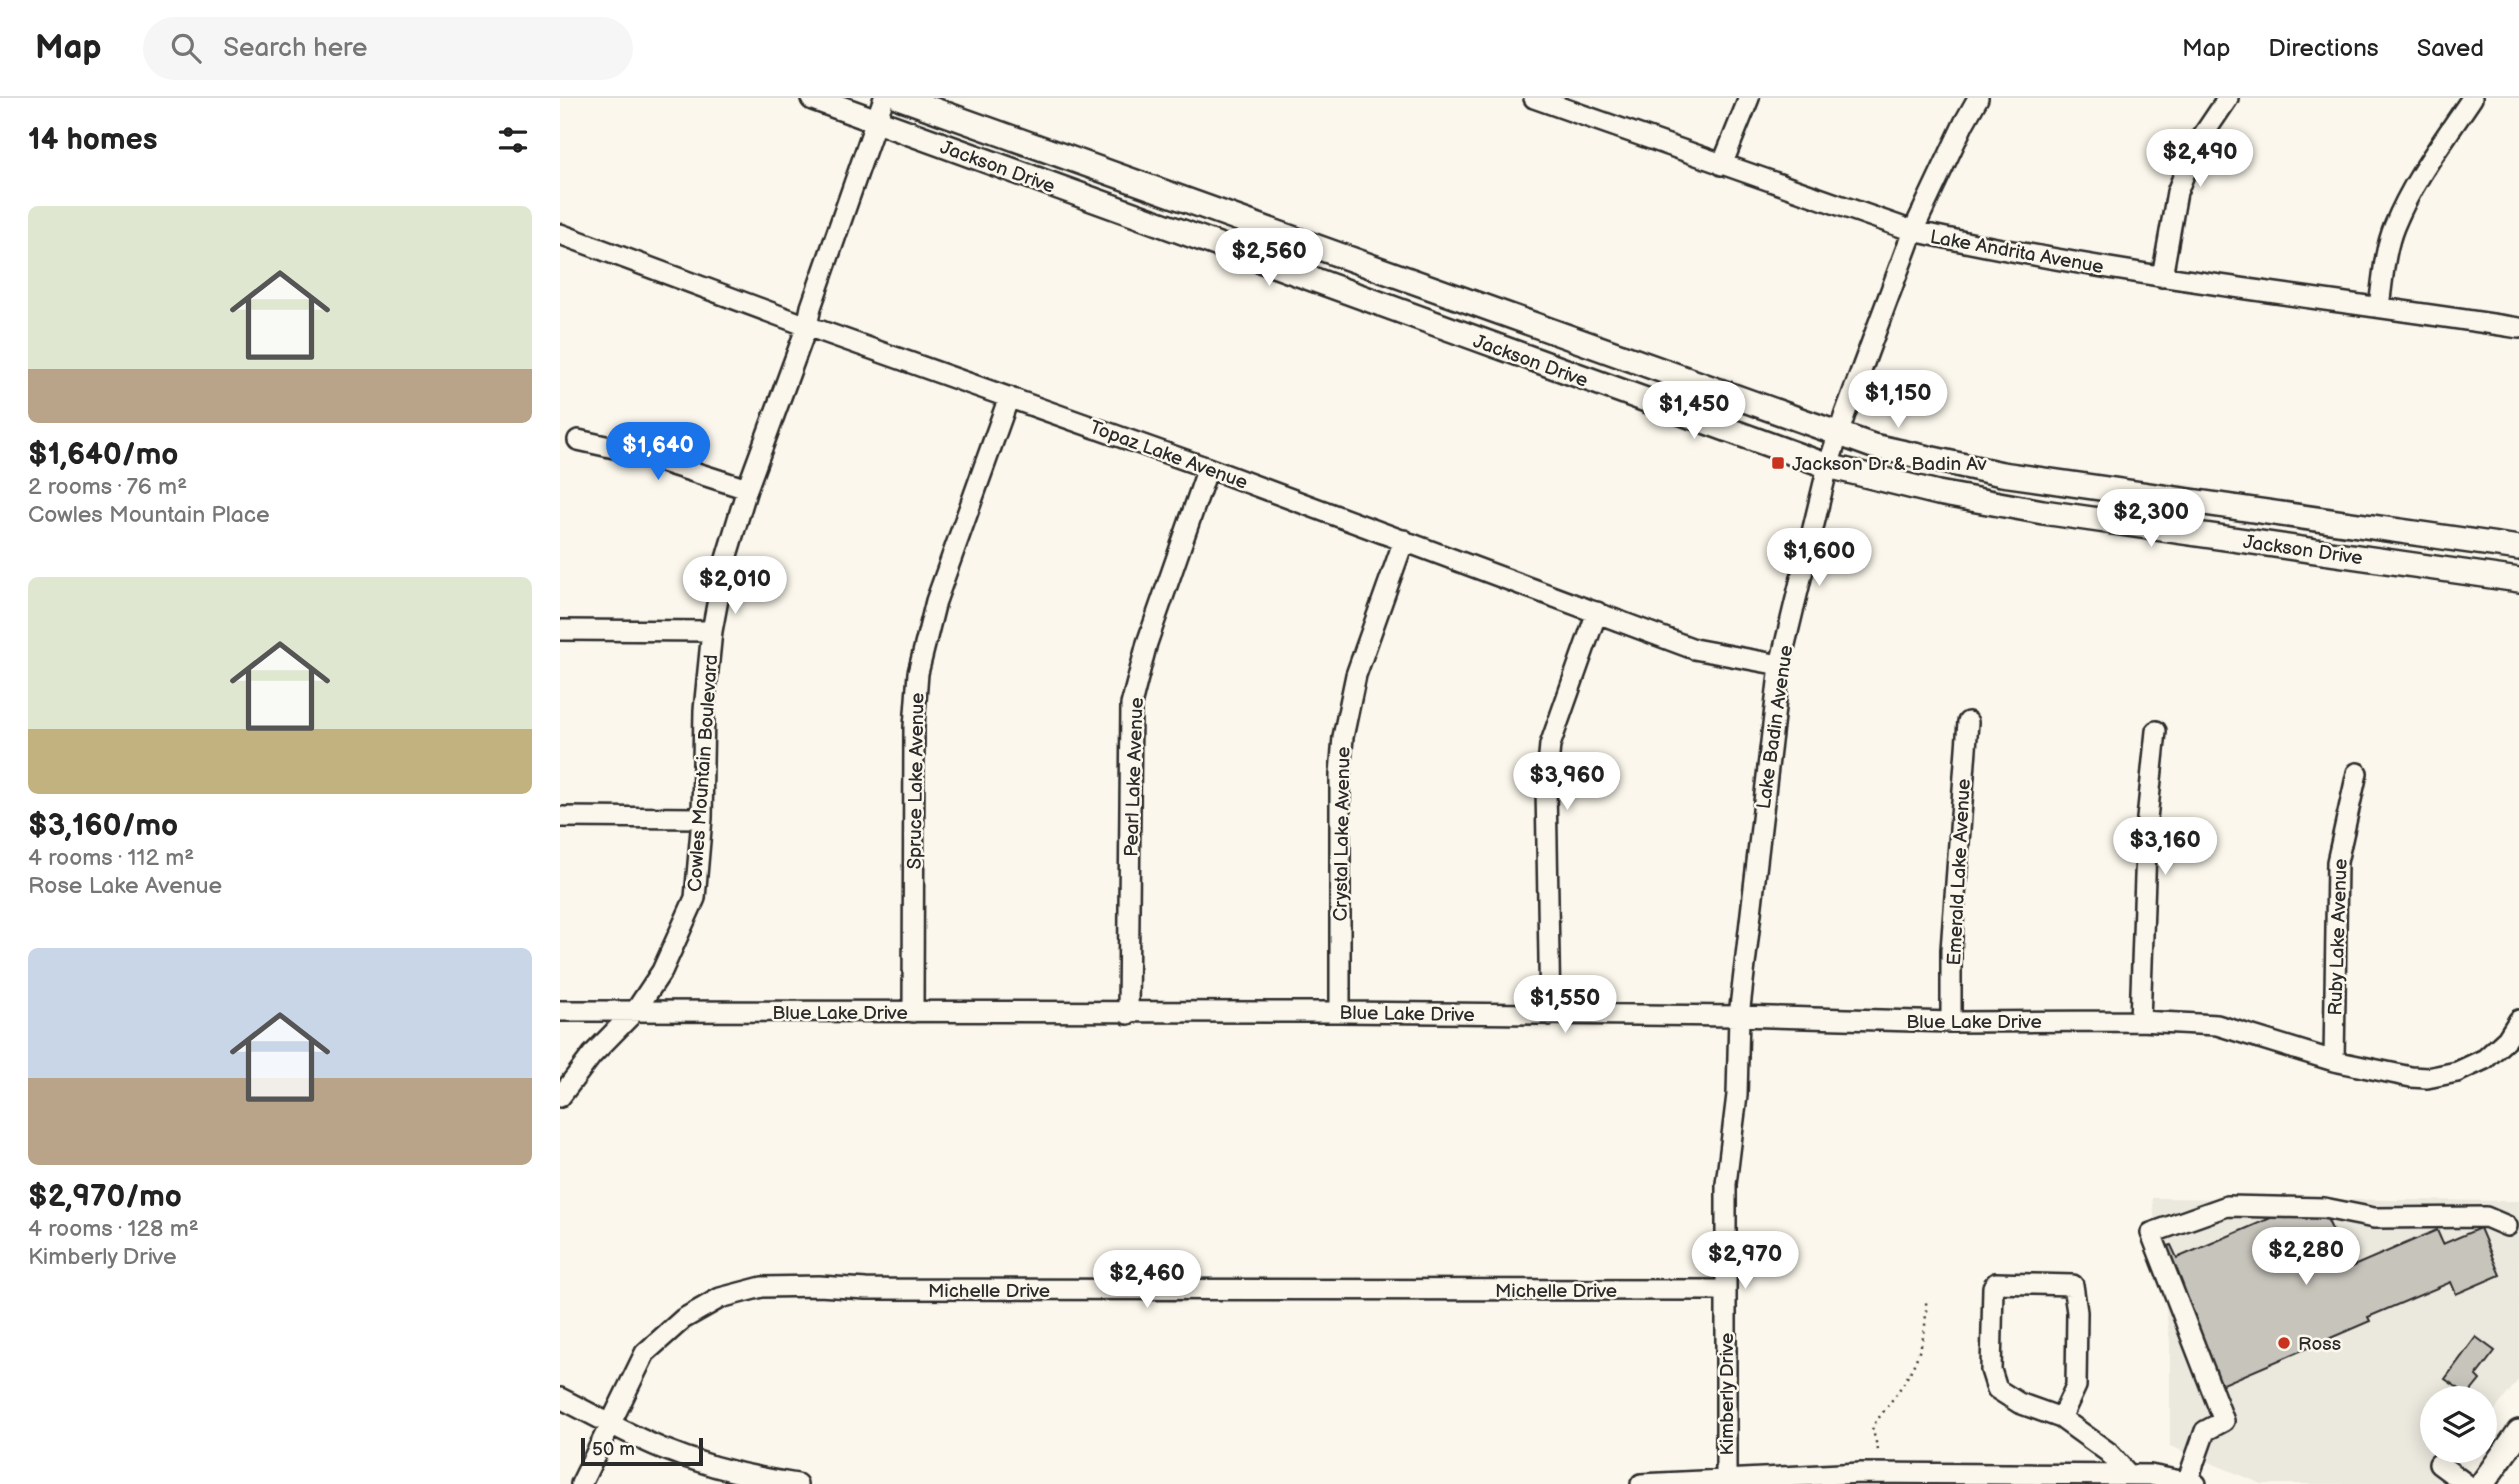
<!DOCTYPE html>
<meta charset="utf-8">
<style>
:root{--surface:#fff;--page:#f6f6f6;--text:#222;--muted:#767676;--line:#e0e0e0;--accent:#1a73e8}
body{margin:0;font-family:"Balsamiq Sans",sans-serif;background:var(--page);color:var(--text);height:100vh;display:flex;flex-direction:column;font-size:26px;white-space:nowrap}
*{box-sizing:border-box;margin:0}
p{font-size:23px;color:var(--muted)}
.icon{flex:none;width:38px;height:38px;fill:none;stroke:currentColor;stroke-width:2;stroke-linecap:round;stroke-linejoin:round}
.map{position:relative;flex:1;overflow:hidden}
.panel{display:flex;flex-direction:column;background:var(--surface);width:560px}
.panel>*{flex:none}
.tools{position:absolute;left:1860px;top:1288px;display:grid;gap:14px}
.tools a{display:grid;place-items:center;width:77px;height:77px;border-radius:50%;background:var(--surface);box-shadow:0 4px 18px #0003;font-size:35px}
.scale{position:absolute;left:21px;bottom:18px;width:122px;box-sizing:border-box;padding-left:7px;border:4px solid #2b2b2b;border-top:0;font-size:19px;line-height:24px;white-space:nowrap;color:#2b2b2b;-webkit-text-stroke:5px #fbf7ec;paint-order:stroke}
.price{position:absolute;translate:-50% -60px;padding:0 16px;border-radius:24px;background:#fff;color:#222;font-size:23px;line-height:46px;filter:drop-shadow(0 2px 4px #0008)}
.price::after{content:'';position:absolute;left:50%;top:42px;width:21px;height:16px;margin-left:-10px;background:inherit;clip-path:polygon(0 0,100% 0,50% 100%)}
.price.active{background:var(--accent);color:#fff}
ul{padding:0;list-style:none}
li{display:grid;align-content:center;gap:14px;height:371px;padding:0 28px}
li span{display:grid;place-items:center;height:217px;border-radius:10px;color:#555}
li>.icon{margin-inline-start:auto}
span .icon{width:126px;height:126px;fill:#fffc;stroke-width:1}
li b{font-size:30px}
h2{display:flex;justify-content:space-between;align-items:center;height:84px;padding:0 28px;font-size:30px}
header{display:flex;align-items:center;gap:42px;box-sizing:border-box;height:98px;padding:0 35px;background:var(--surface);border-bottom:2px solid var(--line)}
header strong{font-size:33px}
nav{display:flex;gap:38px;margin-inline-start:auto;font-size:24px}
.search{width:490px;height:63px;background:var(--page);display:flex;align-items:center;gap:18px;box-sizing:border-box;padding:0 24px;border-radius:38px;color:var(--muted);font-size:26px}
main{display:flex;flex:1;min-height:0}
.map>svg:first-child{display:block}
.built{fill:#ebe8de}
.building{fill:#c7c4bc;stroke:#2b2b2b;stroke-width:2}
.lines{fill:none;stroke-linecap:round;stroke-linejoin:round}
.minor-casing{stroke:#2b2b2b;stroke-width:24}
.major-casing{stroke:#2b2b2b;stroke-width:28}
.path{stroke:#2b2b2b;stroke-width:2.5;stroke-dasharray:2 5;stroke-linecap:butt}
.minor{stroke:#fbf7ec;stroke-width:19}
.major{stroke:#fbf7ec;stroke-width:23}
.poi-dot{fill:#c8321e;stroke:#fbf7ec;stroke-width:2.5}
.labels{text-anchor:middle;stroke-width:5;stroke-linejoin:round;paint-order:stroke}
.street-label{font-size:19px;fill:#2b2b2b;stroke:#fbf7ec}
.poi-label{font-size:19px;fill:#2b2b2b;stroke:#fbf7ec;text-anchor:start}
</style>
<header>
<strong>Map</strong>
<div class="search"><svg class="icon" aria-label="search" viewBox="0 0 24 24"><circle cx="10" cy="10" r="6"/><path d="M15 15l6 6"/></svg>Search here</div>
<nav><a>Map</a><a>Directions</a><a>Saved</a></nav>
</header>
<main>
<section class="panel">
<h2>14 homes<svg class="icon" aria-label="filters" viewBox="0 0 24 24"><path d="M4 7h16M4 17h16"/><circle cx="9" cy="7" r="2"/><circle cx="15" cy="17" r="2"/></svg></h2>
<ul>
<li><span style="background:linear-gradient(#dfe7d0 75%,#b9a48a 0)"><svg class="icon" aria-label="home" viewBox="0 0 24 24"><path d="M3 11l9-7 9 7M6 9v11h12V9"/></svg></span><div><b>$1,640/mo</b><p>2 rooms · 76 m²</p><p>Cowles Mountain Place</p></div></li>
<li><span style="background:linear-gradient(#dfe7d0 70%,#c2b280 0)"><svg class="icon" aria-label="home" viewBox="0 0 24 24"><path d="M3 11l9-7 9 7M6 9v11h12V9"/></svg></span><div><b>$3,160/mo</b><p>4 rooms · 112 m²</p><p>Rose Lake Avenue</p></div></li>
<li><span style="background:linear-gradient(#c9d6e8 60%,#b9a48a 0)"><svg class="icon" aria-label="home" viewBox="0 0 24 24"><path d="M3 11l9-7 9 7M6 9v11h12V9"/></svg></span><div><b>$2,970/mo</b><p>4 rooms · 128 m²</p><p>Kimberly Drive</p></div></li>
</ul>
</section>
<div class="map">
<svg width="1959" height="1386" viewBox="0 0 1959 1386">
<rect width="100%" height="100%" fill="#fbf7ec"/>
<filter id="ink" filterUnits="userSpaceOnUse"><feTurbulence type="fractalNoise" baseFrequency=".0143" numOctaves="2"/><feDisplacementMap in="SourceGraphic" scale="14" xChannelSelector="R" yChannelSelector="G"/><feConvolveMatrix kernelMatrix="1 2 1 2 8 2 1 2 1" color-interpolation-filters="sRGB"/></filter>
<g filter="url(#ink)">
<path class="built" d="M1592,1100L1959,1103V1281L1925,1325V1300H1872V1353H1904L1879,1386H1702L1610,1348V1244Z"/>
<path class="building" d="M1766,1118L1789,1170L1877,1132L1883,1146L1920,1130L1940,1177L1896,1196L1891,1184L1808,1219L1810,1223L1659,1288L1601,1151L1611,1147L1617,1160L1713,1119Z
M1916,1239L1935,1253L1916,1278L1920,1282L1908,1297L1885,1281Z"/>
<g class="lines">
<g class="minor-casing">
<path id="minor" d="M974,0L1353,133C1553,177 1757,199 1959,230
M1162,67L1189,0
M0,136L247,228L648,370L1134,551L1220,567
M1602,179L1617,94L1635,49L1668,0
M1819,208C1823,182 1824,154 1834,129C1853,82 1884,42 1912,0
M18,342L68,353L187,391
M0,532L152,533
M0,719L142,720
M0,913L780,914L1179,918L1391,924L1580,923L1657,927L1774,963L1851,979L1867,980L1897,974L1925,961L1947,941L1959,922
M353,914L354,629L358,575L376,503L449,299
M780,914V676L783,639L796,577L844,442
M568,916L571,607L587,545L648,370
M990,917L986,689L990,647L1037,514
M1580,923L1587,721L1596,633
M1391,924V852L1408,624
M1774,963L1777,764L1797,675
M0,999L32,957L76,912L102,873L135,800L142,720L144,612L152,533L165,464L187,391L247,228L251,209L324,0
M0,1300C34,1317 67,1336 101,1350C145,1368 190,1379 237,1386
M1501,1320L1516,1288L1517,1214L1513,1187L1436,1185L1433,1189L1431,1272L1437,1291L1459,1305L1501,1320L1548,1354L1569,1377
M1879,1366L1906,1386
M1627,1384L1645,1333L1664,1323L1591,1135L1667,1108L1764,1110L1814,1120L1926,1119L1947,1128
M21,1386L85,1255L123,1221L160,1200L202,1189L259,1188L306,1191L1165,1192
M1081,1386L1301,1375L1590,1377L1636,1386
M1166,1386V1086L1177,997L1179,918L1220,567L1268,368L1285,316L1353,133L1404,25L1418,0"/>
</g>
<g class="major-casing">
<path id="major" d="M253,0L1268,368L1378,395L1483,414L1959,482
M341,0L1313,348L1442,376L1959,450
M1922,1386L1959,1334"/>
</g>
<path class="path" d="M1318,1352L1312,1329C1345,1284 1368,1260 1366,1200"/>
<use href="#minor" class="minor"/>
<use href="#major" class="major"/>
</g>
</g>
<g class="poi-dot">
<rect x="1211" y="358" width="14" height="14" rx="3.5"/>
<circle cx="1724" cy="1245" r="7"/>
</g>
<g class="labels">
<g class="street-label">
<text transform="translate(438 68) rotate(20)" y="7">Jackson Drive</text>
<text transform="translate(1457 153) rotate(10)" y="7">Lake Andrita Avenue</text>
<text transform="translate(971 262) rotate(20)" y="7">Jackson Drive</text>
<text transform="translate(609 356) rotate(20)" y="7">Topaz Lake Avenue</text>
<text transform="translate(1743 451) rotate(8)" y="7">Jackson Drive</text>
<text transform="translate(1214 629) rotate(-82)" y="7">Lake Badin Avenue</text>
<text transform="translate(142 675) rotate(-86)" y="7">Cowles Mountain Boulevard</text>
<text transform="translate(573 679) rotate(-88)" y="7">Pearl Lake Avenue</text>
<text transform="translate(355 683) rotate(-89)" y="7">Spruce Lake Avenue</text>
<text transform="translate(781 736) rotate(-89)" y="7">Crystal Lake Avenue</text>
<text transform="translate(1398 774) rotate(-87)" y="7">Emerald Lake Avenue</text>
<text transform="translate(1777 839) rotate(-88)" y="7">Ruby Lake Avenue</text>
<text x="280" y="921">Blue Lake Drive</text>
<text transform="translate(847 915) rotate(1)" y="7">Blue Lake Drive</text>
<text x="1414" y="930">Blue Lake Drive</text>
<text x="429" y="1199">Michelle Drive</text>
<text x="996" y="1199">Michelle Drive</text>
<text transform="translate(1166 1296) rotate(-90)" y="7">Kimberly Drive</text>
</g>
<g class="poi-label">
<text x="1232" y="372">Jackson Dr &amp; Badin Av</text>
<text x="1738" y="1252">Ross</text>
</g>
</g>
</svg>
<div class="tools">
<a><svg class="icon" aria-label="layers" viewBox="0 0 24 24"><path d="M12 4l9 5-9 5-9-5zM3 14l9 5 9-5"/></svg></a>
</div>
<div class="scale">50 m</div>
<b class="price" style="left:1640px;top:91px">$2,490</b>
<b class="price" style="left:709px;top:190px">$2,560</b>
<b class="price" style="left:1338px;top:332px">$1,150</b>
<b class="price" style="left:1134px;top:343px">$1,450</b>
<b class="price active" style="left:98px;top:384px">$1,640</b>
<b class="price" style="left:1591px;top:451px">$2,300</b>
<b class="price" style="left:1259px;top:490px">$1,600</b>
<b class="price" style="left:175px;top:518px">$2,010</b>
<b class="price" style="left:1007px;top:714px">$3,960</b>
<b class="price" style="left:1605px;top:779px">$3,160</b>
<b class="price" style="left:1005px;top:937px">$1,550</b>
<b class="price" style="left:1746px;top:1189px">$2,280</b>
<b class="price" style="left:1185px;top:1193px">$2,970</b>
<b class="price" style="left:587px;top:1212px">$2,460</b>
</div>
</main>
